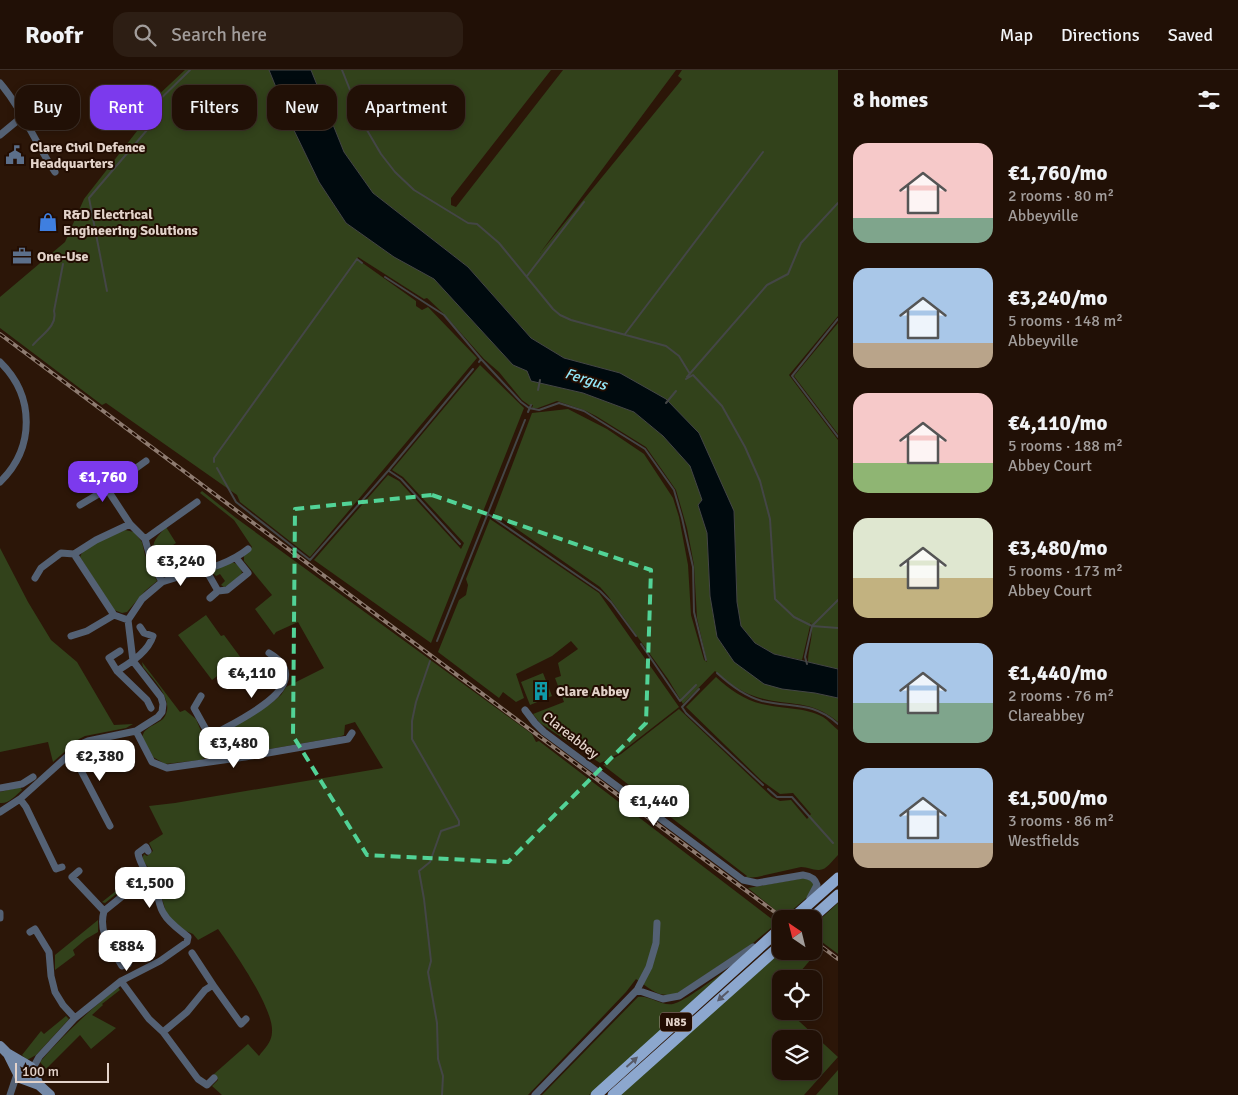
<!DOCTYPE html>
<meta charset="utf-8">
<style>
:root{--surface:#211006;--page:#2d1e14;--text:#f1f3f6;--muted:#a29d9b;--line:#3e3028;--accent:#7c3aed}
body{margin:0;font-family:Signika,sans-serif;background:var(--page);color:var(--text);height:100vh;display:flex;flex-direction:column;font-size:19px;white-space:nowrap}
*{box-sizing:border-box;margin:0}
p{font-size:16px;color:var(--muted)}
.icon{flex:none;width:28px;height:28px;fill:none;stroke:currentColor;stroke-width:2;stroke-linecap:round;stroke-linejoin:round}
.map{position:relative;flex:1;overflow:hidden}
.details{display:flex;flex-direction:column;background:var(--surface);width:400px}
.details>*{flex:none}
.banner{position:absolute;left:15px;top:15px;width:475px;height:45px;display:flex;gap:10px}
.needle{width:32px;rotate:325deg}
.controls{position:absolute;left:772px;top:840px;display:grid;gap:10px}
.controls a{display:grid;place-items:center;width:50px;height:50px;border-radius:10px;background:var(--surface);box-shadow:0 2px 8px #0003,0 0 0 1px var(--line);font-size:25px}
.scale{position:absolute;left:15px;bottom:12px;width:94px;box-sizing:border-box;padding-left:5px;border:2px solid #e3d3ca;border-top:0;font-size:14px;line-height:18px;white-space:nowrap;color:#e3d3ca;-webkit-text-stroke:4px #220d02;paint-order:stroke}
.price{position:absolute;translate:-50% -42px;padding:0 11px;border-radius:10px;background:#fff;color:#222;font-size:16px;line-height:32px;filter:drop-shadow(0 1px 2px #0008)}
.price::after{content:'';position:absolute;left:50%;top:30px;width:15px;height:11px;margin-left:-8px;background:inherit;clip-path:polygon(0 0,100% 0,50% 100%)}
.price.selected{background:var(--accent);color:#fff}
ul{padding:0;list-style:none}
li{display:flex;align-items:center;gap:15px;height:125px;padding:0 15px}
li span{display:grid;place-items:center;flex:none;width:140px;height:100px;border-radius:15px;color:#555}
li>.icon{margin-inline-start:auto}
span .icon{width:60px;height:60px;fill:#fffc;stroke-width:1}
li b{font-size:21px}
h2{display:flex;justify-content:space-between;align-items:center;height:60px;padding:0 15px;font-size:21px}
.tag{padding:0 18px;border-radius:15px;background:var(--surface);box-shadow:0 2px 8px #0003,0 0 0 1px var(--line);font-size:18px;line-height:45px}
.tag.selected{background:var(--accent);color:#fff}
header{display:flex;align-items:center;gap:30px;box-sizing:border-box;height:70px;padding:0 25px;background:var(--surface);border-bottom:1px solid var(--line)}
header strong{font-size:24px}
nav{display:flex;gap:28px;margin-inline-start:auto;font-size:18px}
.search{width:350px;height:45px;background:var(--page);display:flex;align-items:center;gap:12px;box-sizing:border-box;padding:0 18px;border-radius:15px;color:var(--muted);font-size:19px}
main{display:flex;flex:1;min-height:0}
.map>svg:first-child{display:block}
.green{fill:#32421b;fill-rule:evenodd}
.water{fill:#000a0e;stroke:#444646}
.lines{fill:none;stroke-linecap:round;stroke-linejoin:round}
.stream{stroke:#444646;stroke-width:2}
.minor{stroke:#546174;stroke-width:7}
.secondary{stroke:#7489a7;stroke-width:10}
.primary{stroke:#8ca7ce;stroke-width:11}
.rail-casing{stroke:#8e7b70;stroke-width:4}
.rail{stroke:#220d02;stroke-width:2;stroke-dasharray:5.5;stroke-linecap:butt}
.oneway{fill:#575a68}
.marked{fill:none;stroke:#52d397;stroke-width:4;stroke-dasharray:10 6;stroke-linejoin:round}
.labels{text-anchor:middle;stroke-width:4;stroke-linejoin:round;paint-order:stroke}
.shield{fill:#220d02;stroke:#a9988e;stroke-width:1}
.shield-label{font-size:12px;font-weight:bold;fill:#e3d3ca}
.poi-label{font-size:14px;font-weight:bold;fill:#e3d3ca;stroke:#220d02;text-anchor:start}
.street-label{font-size:14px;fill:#e3d3ca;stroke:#220d02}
.water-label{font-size:15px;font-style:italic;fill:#95e9fa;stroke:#220d02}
</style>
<header>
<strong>Roofr</strong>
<div class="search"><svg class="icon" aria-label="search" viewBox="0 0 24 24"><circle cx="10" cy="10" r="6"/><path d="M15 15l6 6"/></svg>Search here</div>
<nav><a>Map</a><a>Directions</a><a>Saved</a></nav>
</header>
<main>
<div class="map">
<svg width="838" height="1025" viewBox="0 0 838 1025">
<rect width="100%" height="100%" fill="#2c1608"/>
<path class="green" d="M185,0H269L290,52L319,112L346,153L394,187L434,209L513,295L527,301L531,311L583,323L634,342L663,366L690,396L702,430L698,435L707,463L710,526L717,567L734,592L815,623L838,628V652C808,627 787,638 754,626C739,621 727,611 715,601L683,634L668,609L608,526L600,517L494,443L532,343L568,339L607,359L644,384L673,428L679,447L688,495L691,545L704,590L707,592L697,548L694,495L687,458L676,420L646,377L596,346L584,340L557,331L538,338H532L533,335H529L522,330L499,302L484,289L443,243L427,228L424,229L358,187L357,189L416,231V236L422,240L428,237L477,288L310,487L240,432L237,425L106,333L102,335L0,258V227L65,172L84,129L137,61L138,44Z
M311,0H551L451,128V135L456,137L563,0H676L540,183L679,13L682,9L678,6L682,0H838V246L789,305L838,370V599L808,592C808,578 814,566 811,552L802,590L774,584L755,573L741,556L737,532L734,441L620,303L564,288L531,268L468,197L373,123L344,82Z
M838,253V364L794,306Z
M480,295L524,338L431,573L314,490L388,405L399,411L461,479L464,473L403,407L392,400Z
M202,421L236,448L532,664L536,672L539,671L777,853L753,873L676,924C657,928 651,919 636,909L626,922L528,1025H222L212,1016L218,1010L214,1004L248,974L259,986C264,979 272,972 272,962C274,938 233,880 218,859L198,870L193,864L186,861L167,846L160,821L151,808L150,800L142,789L144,784L147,786L153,781L149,773L163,764L149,736L175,733L383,698L355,652L345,655L344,665L339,667L253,682L248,679L245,670L240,671L241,679L238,683L223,686L217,681L215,669L221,664L269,635L281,625L286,617L324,598L298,552L276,562L274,565L255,539L272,525L244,491V486L252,477L234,450L200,423Z
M490,449L599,523L679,637L620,683L600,693L540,653L533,644L564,632L555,608L561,606L558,593L578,579L571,571L552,586L516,604L524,628L516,632L503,622L499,628L438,582L459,530L466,525L468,515L466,509Z
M166,457L176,473L155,487C150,471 157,468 166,457Z
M125,460L134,462L142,472L145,485L157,511L145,521L127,542L122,543L114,540L80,487C86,472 111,466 125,460Z
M0,478L28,532L51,570L77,592L114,655L133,654L126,658L85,666L79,669L53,692L48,672L0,682Z
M231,492C237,493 241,497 242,503L230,515L224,517L221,515L225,511L220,504L216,506L213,503L214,500Z
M206,545L221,566L224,565L241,588L212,610L178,565Z
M142,592L180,642L185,640L196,649L209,680L205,688L201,690L165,694L153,687L142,667L144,662C149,656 157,654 163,649C177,632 153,609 143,597Z
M543,603L552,626L530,635L521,612Z
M716,607C729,619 744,630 762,634C782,639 805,637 823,647C828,650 833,656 838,660V785C833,790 826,801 818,800C812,800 808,797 801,797L757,807L745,808L747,806L603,695L621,684L679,639L772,727L780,731L791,730L807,749L811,744L793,723L780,724L762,711L686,637Z
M20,717L22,720C16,725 9,734 0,733V722Z
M141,801L143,805L141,810L115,825L105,833L102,832Z
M804,808L813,811L814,815L811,824L784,847L748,818Z
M838,833V884L814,866L815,854Z
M98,850V862L86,869L73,880L75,885L55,900V885Z
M814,880L818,881L794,909H781V924L776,930L781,935V941H788L838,987L804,1025H620L756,903L783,881ZM781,969H814V1001H781Z
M727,900L589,1025H542L638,927C650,925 660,936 673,934C684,932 716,907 727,900Z
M118,917L120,920L102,934L103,935L92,945L116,958L91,979L80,965L46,999L40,992C64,964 90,940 118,917Z
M66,946L69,949L36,985L27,990L22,985L41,961L44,964Z
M838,1000V1025H816Z"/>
<path class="water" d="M269,0H311L344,82L373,123L468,197L531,268L564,288L620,303L666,329L699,363L734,441L737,532L741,556L755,573L774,584L838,599V628L815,623L782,619L764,614L734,592L717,567L710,526L707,463L698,435L702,430L690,396L663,366L634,342L583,323L531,311L527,301L513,295L434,209L394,187L346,153L319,112L290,52Z"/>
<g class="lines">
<path class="stream" d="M342,0L364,55L381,84L395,102L414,120L468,153L477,154L499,173L553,239L560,245L571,250L666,276L679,286L690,304
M147,42L190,0
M527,206L584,132
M385,207L444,245L481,289
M107,221L89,128L147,60L149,51
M838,249L792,306L838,367
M625,264L763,82
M33,275C41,265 58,256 54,241L63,194
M479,292L481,289L521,332L529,338L539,340L559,333L584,341L645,379L674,420L682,448L693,497L694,542L706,590
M687,307L767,215L788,204L801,173L838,133
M686,309L693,305L722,336L745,377L760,411L770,449L775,529L794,547L812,556L805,587L807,594
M538,320L540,310
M666,333L676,321
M528,342L531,335
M214,392V388L357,189L362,193
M217,398L236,432L310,490L388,401L473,299
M389,401L401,409L460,474
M488,444L600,521L611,532L636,566
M813,555L838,530
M812,556L838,558
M437,571L525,350
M641,574L680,631L696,615
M430,591L416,632L412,651V669L459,751V755L441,761L430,792L419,801L424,829L431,891L428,902L437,953L438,989L443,1006L442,1025
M717,603C730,615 744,626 762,631C793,638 812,631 838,654
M699,619L682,637L686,643L763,715
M768,719L777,727H792L833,773"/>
<path class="minor" d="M0,13C23,40 35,73 55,102
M0,65L23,46
M0,292C35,326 35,378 0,412
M93,400L107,419L130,454L145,469L151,490L162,512C192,501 223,499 248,479
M80,435L107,419L146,391
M145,469L197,432
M206,500L218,521L210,528
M35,508L41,498L61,483L74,484
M218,521L227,520L248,503L236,488
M114,545L128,550L133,591
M128,550L142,529L162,512
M71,566L87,561L114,545L74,484L96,470L130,454
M120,581L109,588L117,601L147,630L151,638
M117,601C131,592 148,582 153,566L144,563L140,557
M201,626L194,638L209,665L215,691
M525,640L535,653L544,662L743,810L757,813L803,805C810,806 815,808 817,815L810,828
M136,661L152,692L167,698L245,687L348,669L352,663
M209,665L218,662C243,648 319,613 269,583
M243,676L245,687
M69,685L76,691L110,756
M0,718L22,714L33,707
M20,729L26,737L56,799L62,797
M0,742L20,729L81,674L88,671L136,661L158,647L162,642L163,634L161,627L133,591
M79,801L72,807L104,841C98,863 111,877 122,896L128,894
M104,841L135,816L148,812
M0,843V848
M30,862L35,859L49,882L51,906L55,922L63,935L75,948
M121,911L160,891L187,872L188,867C180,860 169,853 164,844C156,833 161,820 148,812C147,800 139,793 138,783L146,777L148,781
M213,915L241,954L246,949
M637,920L663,929L679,926L753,877
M163,962L187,942L205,920L213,915L192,883
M32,1000L39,987L75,948L121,911L149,949L163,962L198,1009L207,1015L214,1008
M10,1025L17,1004
M535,1025L637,920L649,897L656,873L657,853"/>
<path class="secondary" d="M0,976L7,983L31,997L39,1015L50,1025
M8,984L20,1008L39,1015"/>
<path class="primary" d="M792,849L838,808
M811,849L838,825
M596,1025L781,858
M613,1025L781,875"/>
<g class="rail-casing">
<path id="rail" d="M0,264L784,849
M814,871L838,889"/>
</g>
<use href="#rail" class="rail"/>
</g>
<defs><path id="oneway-solid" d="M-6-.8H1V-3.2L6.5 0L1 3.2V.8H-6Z" transform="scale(1.25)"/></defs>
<g class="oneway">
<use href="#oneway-solid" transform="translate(723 926) rotate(138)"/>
<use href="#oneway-solid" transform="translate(632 992) rotate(-42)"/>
</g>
<path class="marked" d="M432,425L651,500L646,653L508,792L367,785L293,666L295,439Z"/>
<defs>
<g id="civic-bare" transform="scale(1.5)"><path d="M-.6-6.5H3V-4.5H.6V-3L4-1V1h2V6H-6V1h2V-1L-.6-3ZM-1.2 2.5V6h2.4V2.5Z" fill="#5c6f8a" stroke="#220d02" stroke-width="2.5" paint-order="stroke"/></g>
<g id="shop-bare" transform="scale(1.5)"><path d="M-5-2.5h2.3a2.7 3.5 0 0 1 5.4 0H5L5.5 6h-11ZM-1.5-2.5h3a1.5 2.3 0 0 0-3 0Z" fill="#3f7fe0" stroke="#220d02" stroke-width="2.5" paint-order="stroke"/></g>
<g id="office-bare" transform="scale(1.5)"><path d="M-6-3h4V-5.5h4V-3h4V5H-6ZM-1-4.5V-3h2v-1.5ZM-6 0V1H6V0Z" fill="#5c6f8a" stroke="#220d02" stroke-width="2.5" paint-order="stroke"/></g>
<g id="building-bare" transform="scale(1.5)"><path d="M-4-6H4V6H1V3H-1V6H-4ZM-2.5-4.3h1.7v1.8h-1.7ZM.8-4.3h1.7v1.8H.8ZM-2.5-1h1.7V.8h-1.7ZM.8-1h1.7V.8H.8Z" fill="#0f9aa8" stroke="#220d02" stroke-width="2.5" paint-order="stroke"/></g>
</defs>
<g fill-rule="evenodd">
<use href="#civic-bare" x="15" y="85"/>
<use href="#shop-bare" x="48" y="152"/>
<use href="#office-bare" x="22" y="186"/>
<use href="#building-bare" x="541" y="621"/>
</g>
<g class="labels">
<rect class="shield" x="660" y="942.5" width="32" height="19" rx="4"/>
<g class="shield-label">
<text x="676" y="956">N85</text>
</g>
<g class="poi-label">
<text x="30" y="82">Clare Civil Defence<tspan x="30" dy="16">Headquarters</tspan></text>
<text x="63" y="149">R&amp;D Electrical<tspan x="63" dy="16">Engineering Solutions</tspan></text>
<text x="37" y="191">One-Use</text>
<text x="556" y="626">Clare Abbey</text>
</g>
<g class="street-label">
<text transform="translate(571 665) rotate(38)" y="5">Clareabbey</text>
</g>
<g class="water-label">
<text transform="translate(586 309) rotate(17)" y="5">Fergus</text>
</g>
</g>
</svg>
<div class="controls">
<a><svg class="needle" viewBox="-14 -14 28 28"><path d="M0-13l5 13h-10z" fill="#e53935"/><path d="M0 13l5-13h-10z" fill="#a29d9b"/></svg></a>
<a><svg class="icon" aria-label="locate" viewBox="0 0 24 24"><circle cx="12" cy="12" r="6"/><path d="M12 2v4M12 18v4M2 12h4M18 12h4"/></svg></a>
<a><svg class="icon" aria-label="layers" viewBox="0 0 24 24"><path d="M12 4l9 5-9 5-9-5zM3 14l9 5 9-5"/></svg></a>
</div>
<div class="scale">100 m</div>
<b class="price selected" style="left:103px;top:433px">€1,760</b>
<b class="price" style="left:181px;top:517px">€3,240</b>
<b class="price" style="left:252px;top:629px">€4,110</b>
<b class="price" style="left:234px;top:699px">€3,480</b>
<b class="price" style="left:100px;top:712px">€2,380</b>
<b class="price" style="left:654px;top:757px">€1,440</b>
<b class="price" style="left:150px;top:839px">€1,500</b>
<b class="price" style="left:127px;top:902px">€884</b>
<div class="banner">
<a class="tag">Buy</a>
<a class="tag selected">Rent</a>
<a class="tag">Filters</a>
<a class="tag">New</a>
<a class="tag">Apartment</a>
</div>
</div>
<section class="details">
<h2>8 homes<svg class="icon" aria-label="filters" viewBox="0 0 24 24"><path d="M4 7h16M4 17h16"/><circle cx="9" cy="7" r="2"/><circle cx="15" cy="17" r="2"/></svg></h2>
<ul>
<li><span style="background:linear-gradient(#f6c9c9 75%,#7fa58c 0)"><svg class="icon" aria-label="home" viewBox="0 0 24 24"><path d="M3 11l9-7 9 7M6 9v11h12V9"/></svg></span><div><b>€1,760/mo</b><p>2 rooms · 80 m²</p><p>Abbeyville</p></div></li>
<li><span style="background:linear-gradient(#a9c7e8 75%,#b9a48a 0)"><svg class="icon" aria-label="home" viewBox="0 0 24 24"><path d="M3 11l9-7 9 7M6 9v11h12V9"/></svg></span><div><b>€3,240/mo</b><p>5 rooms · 148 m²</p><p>Abbeyville</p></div></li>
<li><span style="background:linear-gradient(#f6c9c9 70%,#8fb573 0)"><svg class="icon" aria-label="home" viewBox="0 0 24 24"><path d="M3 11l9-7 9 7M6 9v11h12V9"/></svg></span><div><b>€4,110/mo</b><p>5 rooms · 188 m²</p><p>Abbey Court</p></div></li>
<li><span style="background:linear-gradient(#dfe7d0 60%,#c2b280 0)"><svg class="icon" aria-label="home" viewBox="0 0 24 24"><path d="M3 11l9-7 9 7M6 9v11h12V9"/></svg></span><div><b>€3,480/mo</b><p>5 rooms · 173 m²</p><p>Abbey Court</p></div></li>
<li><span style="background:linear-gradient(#a9c7e8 60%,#7fa58c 0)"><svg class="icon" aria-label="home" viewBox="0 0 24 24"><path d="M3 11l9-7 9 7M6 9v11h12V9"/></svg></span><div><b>€1,440/mo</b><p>2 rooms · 76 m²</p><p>Clareabbey</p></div></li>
<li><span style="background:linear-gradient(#a9c7e8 75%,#b9a48a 0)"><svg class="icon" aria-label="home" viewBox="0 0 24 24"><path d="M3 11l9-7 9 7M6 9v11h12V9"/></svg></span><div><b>€1,500/mo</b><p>3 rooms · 86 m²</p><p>Westfields</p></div></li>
</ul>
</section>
</main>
